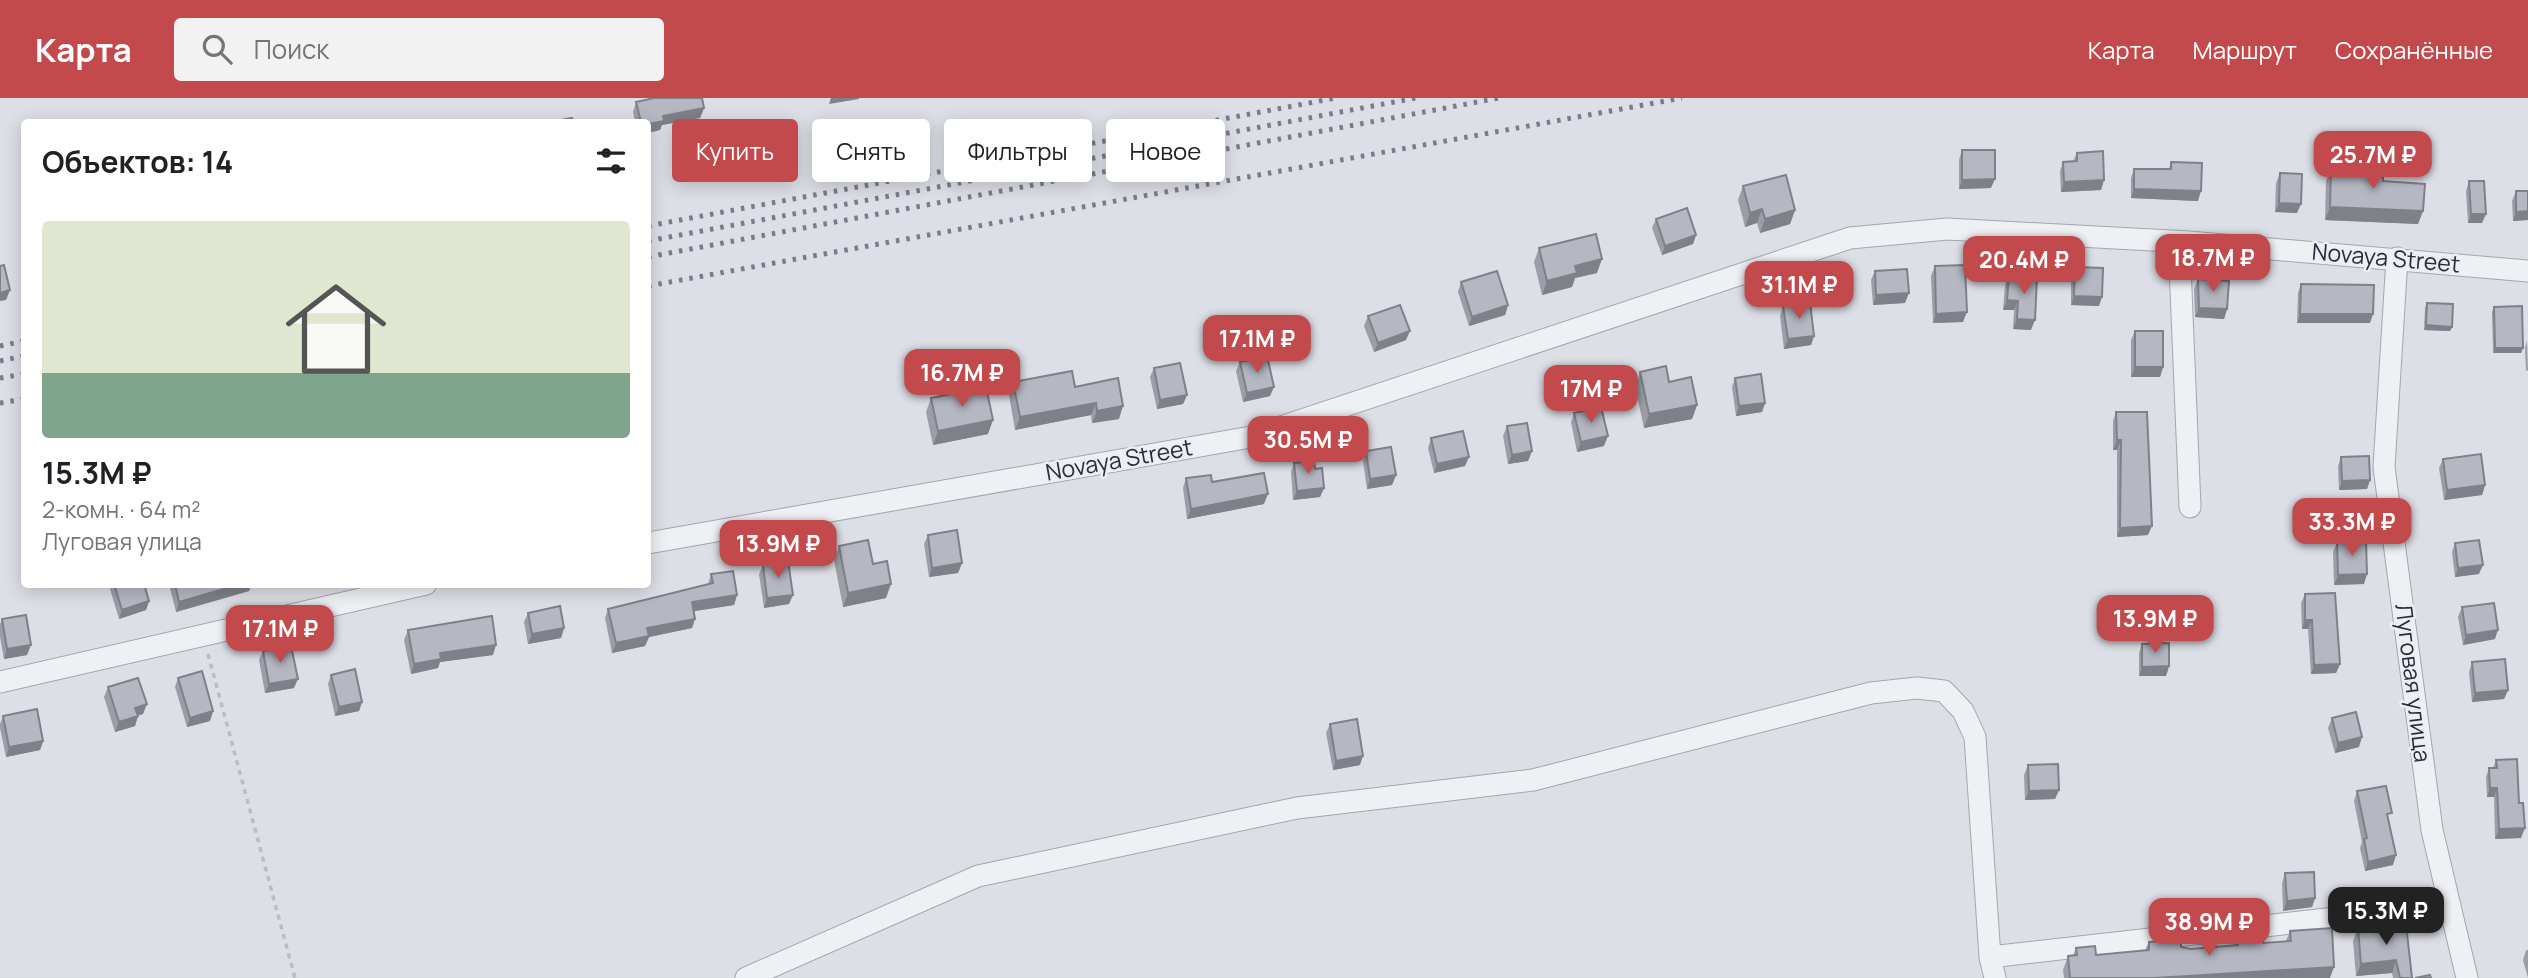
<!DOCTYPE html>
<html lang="ru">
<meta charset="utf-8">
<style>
:root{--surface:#fff;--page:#f2f2f2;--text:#202124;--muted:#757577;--line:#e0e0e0;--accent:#c34a4c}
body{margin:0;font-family:Manrope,sans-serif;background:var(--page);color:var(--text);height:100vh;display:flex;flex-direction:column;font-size:26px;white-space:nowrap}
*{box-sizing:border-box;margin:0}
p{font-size:23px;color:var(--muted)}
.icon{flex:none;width:38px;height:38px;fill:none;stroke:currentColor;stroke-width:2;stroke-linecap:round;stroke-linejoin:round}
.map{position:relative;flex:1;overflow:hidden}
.details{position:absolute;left:21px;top:21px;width:630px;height:469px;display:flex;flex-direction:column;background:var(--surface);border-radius:7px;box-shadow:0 4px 18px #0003}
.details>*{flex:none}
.guide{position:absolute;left:672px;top:21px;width:665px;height:63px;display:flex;gap:14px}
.price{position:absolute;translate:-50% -60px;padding:0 16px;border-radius:14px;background:var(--accent);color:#fff;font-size:23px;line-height:46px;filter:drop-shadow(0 2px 4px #0008)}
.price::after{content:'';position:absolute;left:50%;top:42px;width:21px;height:16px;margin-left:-10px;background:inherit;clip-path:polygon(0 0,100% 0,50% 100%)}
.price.on{background:#222;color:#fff}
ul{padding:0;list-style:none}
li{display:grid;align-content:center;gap:14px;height:371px;padding:0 21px}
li+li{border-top:2px solid var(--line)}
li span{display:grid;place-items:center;height:217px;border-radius:7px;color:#555}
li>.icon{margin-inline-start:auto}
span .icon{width:126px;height:126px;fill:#fffc;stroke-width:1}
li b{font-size:30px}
h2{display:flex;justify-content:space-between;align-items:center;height:84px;padding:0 21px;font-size:30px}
.pill{padding:0 24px;border-radius:7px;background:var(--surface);box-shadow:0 4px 18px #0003;font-size:24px;line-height:63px}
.pill.on{background:var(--accent);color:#fff}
header{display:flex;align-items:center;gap:42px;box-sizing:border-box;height:98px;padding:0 35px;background:var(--accent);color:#fff}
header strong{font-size:33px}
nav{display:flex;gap:38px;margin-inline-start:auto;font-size:24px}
.search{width:490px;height:63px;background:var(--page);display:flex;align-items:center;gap:18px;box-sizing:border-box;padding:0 24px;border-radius:7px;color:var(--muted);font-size:26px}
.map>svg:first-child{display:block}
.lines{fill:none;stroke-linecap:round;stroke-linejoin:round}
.minor-casing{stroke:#a3a6af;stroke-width:23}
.path{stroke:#bbbdc4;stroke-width:3.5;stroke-dasharray:5 5;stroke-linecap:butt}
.minor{stroke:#eff0f4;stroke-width:21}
.rail{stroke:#787d8e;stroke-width:5;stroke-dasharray:3.5 7;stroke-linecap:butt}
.wall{fill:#9c9ea7}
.shaded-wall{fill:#7f8188}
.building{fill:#b5b8c2;stroke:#7f8188;stroke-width:2}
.labels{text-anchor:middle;stroke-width:5;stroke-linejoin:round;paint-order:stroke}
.street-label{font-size:23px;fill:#282c3b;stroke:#eceef4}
</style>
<header>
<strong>Карта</strong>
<div class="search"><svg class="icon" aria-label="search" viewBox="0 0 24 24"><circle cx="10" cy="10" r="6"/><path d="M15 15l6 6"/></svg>Поиск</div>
<nav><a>Карта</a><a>Маршрут</a><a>Сохранённые</a></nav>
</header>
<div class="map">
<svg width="2528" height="880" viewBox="0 0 2528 880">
<rect width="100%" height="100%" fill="#dddfe6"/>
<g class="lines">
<g class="minor-casing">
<path id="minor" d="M2179,144L2190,409
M2397,160L2384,369L2432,732L2467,880
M648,445L1251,339L1850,140L1947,131L2189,144L2528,173
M0,584L426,486
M746,880L978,778L1297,710L1533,682L1871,595L1917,590L1944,593L1963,613L1975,639L1990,859
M1995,880L1990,859L2450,807"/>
</g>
<path class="path" d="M208,556L295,880"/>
<use href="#minor" class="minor"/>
<path class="rail" d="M648,128L1336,0
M648,143L1416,0
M648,159L1499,0
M648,188L1682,0
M0,248L24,243
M0,263L24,258
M0,280L24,276
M0,305L24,301"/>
</g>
<path class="wall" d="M636,4L704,10L700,20L662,27L660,32L648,35V24H635L633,14Z
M1962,52L1991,90L1959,91V62Z
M2077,55L2104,82L2101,92L2061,94L2060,73L2063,64L2073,63Z
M2171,64L2198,103L2131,100V80L2134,71H2169Z
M2331,70L2383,83L2423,113L2418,126L2325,122L2326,83Z
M2280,75L2297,115L2275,114L2276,85Z
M2469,83L2482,125H2468L2466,93Z
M1743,88L1795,112L1790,126L1760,135L1757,125L1745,129L1738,102Z
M2516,93H2528V122L2513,123L2512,103Z
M1656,121L1696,137L1693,146L1662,157L1652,130Z
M1539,150L1597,175L1575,180L1572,189L1542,197L1534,164Z
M1935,168L1963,224L1933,225L1931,178Z
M2075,169L2099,208L2071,207V179Z
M1875,173L1905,205L1873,207L1871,182Z
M2009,178L2031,232L2013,231L2014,212H2003L2005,187Z
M2198,181L2227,211L2224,221L2195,219L2194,191Z
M1461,184L1508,207L1505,217L1469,228L1458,194Z
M2301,186L2370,225H2297L2298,195Z
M2427,205L2452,229L2450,233L2424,232L2425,210Z
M1783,208L1814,238L1811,247L1784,251L1780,218Z
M2494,209L2523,250L2521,255H2493L2492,214Z
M1368,218L1406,242L1374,254L1364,228Z
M2135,233L2163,269L2160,279H2131V242Z
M2527,243L2528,272L2526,273L2525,250Z
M1240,264L1270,298L1243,304L1236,273Z
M1154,270L1187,297L1183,306L1157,311L1150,279Z
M1640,274L1669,284L1697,307L1692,321L1644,330L1635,288Z
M1735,280L1765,305L1762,314L1736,318L1732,289Z
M1013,284L1075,289L1119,321L1092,325L1091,317L1015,332L1009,297Z
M931,300L988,336L933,347L926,314Z
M2116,314L2148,437L2117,439V352H2113V323Z
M1574,315L1604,348L1577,354L1571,324Z
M1507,328L1532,353L1528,363L1508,366L1503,338Z
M1431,340L1465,368L1434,375L1428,350Z
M1366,353L1396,377L1392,387L1367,391L1363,363Z
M2341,359L2370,382L2367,391L2339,392L2338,368Z
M2443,361L2485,387L2482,397L2444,402L2439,370Z
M1294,365L1315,371L1324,390L1320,399L1293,402L1291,374Z
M1186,380L1212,384L1264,406L1187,421L1183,390Z
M928,437L962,465L958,475L929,479L924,446Z
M2337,444L2364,486L2334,487L2333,454Z
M2455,445L2479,476L2455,479L2452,454Z
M839,448L873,466L886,500L843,509L834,462Z
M763,467L789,506L764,510L759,476Z
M711,476L737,497L734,507L694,513L695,521L692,530L649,539L645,548L612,555L605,520L608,511L708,486Z
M111,486H144L149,503L146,512L119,521L110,491Z
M169,486H252L249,493L176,514Z
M2305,496L2340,566L2336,575L2311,576L2308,531H2302L2301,505Z
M2462,509L2495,541L2463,547L2458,519Z
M528,515L564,530L561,540L528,546L524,524Z
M2,521L27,557L4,561L0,539V526Z
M408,532L493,557L440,564L438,570L411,576L404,542Z
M2142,546L2169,568L2166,578H2139V555Z
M263,553L294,590L265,595L259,562Z
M2472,564L2508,592L2504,601L2472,604L2469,574Z
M331,577L362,604L359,613L335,618L328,586Z
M178,580L213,613L210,623L187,629L175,589Z
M108,589L143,616L138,617L135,628L115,634L104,599Z
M3,618L43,643L40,652L6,659L0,630V626Z
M2332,620L2359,649L2335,655L2328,630Z
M1330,626L1360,667L1333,672L1326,635Z
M2496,662L2521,740L2495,741L2494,699H2487L2486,679L2489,670H2493Z
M2028,667L2059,692L2055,701L2025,702L2024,677Z
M2357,693L2389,723L2393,767L2365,773L2360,750L2362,744L2354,703Z
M2285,775L2315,800L2312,809L2283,813L2282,785Z
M2406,826L2412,880H2393L2392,875L2356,878L2353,843L2358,830Z
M2290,833L2330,880H2064L2063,872L2068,858H2073L2076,850L2096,857L2145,852L2149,844L2191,851L2234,847L2237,838L2263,845L2286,843Z
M2526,852H2528V880L2523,862Z"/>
<path class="shaded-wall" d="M831,0H859V1L829,6Z
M704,10L700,20L662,27L660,32L648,35V26L663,18Z
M1995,81L1991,90L1959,91L1962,82Z
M2104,82L2101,92L2061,94L2064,84Z
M2134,91L2201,93L2198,103L2131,100Z
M2279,105L2301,106L2297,115L2275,114Z
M2330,109L2423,113L2418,126L2325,122Z
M1762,111L1757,125L1745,129L1750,115Z
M1795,112L1790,126L1760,135L1765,121Z
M2528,113V122L2513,123L2516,114Z
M2471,116H2486L2482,125H2468Z
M1696,137L1693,146L1662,157L1665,148Z
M1602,161L1597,175L1575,180L1572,189L1542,197L1547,183L1575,168Z
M10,192L6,202L0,203V195Z
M1909,195L1905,205L1873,207L1876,197Z
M2074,198L2102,199L2099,208L2071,207Z
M2007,202L2018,203L2014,212H2003Z
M1508,207L1505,217L1469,228L1472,219Z
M2199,210L2227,211L2224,221L2195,219Z
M1967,214L1963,224L1933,225L1936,216Z
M2300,216H2373L2370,225H2297Z
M2017,221L2035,222L2031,232L2013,231Z
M2426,227L2452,229L2450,233L2424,232Z
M1410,233L1406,242L1374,254L1378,245Z
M1814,238L1811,247L1784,251L1788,241Z
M2495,250H2523L2521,255H2493Z
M2135,269H2163L2160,279H2131Z
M1274,289L1270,298L1243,304L1247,295Z
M1187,297L1183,306L1157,311L1160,302Z
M1096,305L1091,317L1015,332L1020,319Z
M1765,305L1762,314L1736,318L1739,308Z
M1697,307L1692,321L1644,330L1649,316Z
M1123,308L1119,321L1092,325L1097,313Z
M993,322L988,336L933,347L938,333Z
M1608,338L1604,348L1577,354L1581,344Z
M2117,342H2121L2117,352H2113Z
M1532,353L1528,363L1508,366L1512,357Z
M1469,359L1465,368L1434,375L1437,366Z
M1396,377L1392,387L1367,391L1370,381Z
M2370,382L2367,391L2339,392L2342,383Z
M2485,387L2482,397L2444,402L2447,392Z
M1324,390L1320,399L1293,402L1297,393Z
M1268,396L1264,406L1187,421L1191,411Z
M2152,428L2148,437L2117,439L2120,430Z
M962,465L958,475L929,479L932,470Z
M2483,467L2479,476L2455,479L2458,470Z
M2367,476L2364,486L2334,487L2338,477Z
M241,486H252L249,493L176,514L179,504Z
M891,486L886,500L843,509L848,495Z
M737,497L734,507L689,514L692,504Z
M793,497L789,506L764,510L767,500Z
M149,503L146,512L119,521L122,512Z
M695,521L692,530L649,539L645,548L612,555L616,545L647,530Z
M2305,522H2312L2308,531H2302Z
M564,530L561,540L528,546L532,536Z
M2498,532L2495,541L2463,547L2466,537Z
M31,547L27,557L4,561L7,551Z
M496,547L493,557L440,564L438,570L411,576L414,566L440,555Z
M2340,566L2336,575L2311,576L2314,567Z
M2169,568L2166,578H2139L2142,569Z
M298,581L294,590L265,595L269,586Z
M2508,592L2504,601L2472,604L2475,595Z
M362,604L359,613L335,618L339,609Z
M147,606L143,616L132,619L135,610Z
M213,613L210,623L187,629L190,620Z
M138,618L135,628L115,634L119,624Z
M2362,639L2359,649L2335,655L2338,645Z
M43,643L40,652L6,659L9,649Z
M1363,658L1360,667L1333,672L1336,663Z
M2490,690H2497L2494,699H2487Z
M2059,692L2055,701L2025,702L2029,693Z
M2525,730L2521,740L2495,741L2499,731Z
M2396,757L2393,767L2365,773L2368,764Z
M2315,800L2312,809L2283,813L2287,803Z
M2396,862L2392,875L2356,878L2361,866Z
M2334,869L2330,880H2155Z"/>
<path class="building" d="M654,0H702L704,10L663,18L664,23L648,26V24H641L636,4Z
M572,20L573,24H550Z
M1962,52H1995V81L1962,82Z
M2103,53L2104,82L2064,84L2063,64L2077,63V55Z
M2171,64L2202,65L2201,93L2134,91V71H2171Z
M2331,70L2383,71V83L2425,86L2423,113L2330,109Z
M2280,75L2302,76L2301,106L2279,105Z
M1786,77L1795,112L1765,121L1762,111L1750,115L1743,88Z
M2469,83H2484L2486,116H2471Z
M2516,93H2528V113L2516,114Z
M1687,110L1696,137L1665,148L1656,121Z
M1596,136L1602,161L1575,168L1577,175L1547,183L1539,150Z
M4,167L10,192L0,195V168Z
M1965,167L1967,214L1936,216L1935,168Z
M2075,169L2103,170L2102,199L2074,198Z
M1907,171L1909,195L1876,197L1875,173Z
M1497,173L1508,207L1472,219L1461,184Z
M2009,178L2037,179L2035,222L2017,221L2018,203L2007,202Z
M2198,181L2229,183L2227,211L2199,210Z
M2301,186L2374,187L2373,216H2300Z
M1810,204L1814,238L1788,241L1783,208Z
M2427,205L2453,206L2452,229L2426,227Z
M1400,207L1410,233L1378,245L1368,218Z
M2522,208L2523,250H2495L2494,209Z
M2135,233H2163V269H2135Z
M1267,258L1274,289L1247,295L1240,264Z
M1180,265L1187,297L1160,302L1154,270Z
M1666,268L1669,284L1691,279L1697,307L1649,316L1640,274Z
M1072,273L1075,289L1118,280L1123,308L1097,313L1096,305L1020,319L1013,284Z
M1761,276L1765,305L1739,308L1735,280Z
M986,289L993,322L938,333L931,300Z
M1601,309L1608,338L1581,344L1574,315Z
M2116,314H2147L2152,428L2120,430L2121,342H2117Z
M1527,325L1532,353L1512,357L1507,328Z
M1463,333L1469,359L1437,366L1431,340Z
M1391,349L1396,377L1370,381L1366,353Z
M2481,356L2485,387L2447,392L2443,361Z
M2369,358L2370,382L2342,383L2341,359Z
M1314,363L1315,371L1322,370L1324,390L1297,393L1294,365Z
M1264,375L1268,396L1191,411L1186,380L1211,377L1212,384Z
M957,432L962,465L932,470L928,437Z
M868,442L873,466L887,463L891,486L848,495L839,448Z
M2479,442L2483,467L2458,470L2455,445Z
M2366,443L2367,476L2338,477L2337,444Z
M788,463L793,497L767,500L763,467Z
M733,473L737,497L692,504L695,521L647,530L649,538L616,545L608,511L713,485L711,476Z
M114,486H144L149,503L122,512Z
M175,486H241L179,504Z
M2335,495L2340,566L2314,567L2312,522H2305V496Z
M2494,505L2498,532L2466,537L2462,509Z
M560,508L564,530L532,536L528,515Z
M26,517L31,547L7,551L2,521Z
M492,518L496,547L440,555L441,561L414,566L408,532Z
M2169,545V568L2142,569V546Z
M291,548L298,581L269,586L263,553Z
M2505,561L2508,592L2475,595L2472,564Z
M355,571L362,604L339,609L331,577Z
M202,573L213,613L190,620L178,580Z
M138,580L147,606L135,610L138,618L119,624L108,589Z
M37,611L43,643L9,649L3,618Z
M2356,614L2362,639L2338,645L2332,620Z
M1357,621L1363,658L1336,663L1330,626Z
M2517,661L2519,705H2523L2525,730L2499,731L2497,690H2490L2489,670H2497L2496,662Z
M2058,666L2059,692L2029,693L2028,667Z
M2386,688L2392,715L2387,716L2396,757L2368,764L2364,741L2367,740L2357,693Z
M2314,774L2315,800L2287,803L2285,775Z
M2406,826L2412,880H2400L2396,862L2361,866L2358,830Z
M2332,830L2334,869L2155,880H2070L2068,858L2077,857L2076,850L2095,848L2096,857L2149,852V844L2181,842V849L2191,851L2238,847L2237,838L2263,836V845L2291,843L2290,833Z
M2430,877L2431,880H2415Z"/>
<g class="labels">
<g class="street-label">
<text transform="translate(2386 160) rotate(5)" y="8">Novaya Street</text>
<text transform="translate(1119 362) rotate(-10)" y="8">Novaya Street</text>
<text transform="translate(2413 585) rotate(83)" y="8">Луговая улица</text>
</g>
</g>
</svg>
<b class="price" style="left:2373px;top:93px">25.7M ₽</b>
<b class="price" style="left:2213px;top:196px">18.7M ₽</b>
<b class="price" style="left:2024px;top:198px">20.4M ₽</b>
<b class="price" style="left:1799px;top:223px">31.1M ₽</b>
<b class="price" style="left:1257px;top:277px">17.1M ₽</b>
<b class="price" style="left:962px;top:311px">16.7M ₽</b>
<b class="price" style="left:1591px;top:327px">17M ₽</b>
<b class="price" style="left:1308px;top:378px">30.5M ₽</b>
<b class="price" style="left:2352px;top:460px">33.3M ₽</b>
<b class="price" style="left:778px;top:482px">13.9M ₽</b>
<b class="price" style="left:2155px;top:557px">13.9M ₽</b>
<b class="price" style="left:280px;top:567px">17.1M ₽</b>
<b class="price on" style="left:2386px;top:849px">15.3M ₽</b>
<b class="price" style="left:2209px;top:860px">38.9M ₽</b>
<div class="guide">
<a class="pill on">Купить</a>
<a class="pill">Снять</a>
<a class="pill">Фильтры</a>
<a class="pill">Новое</a>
</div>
<section class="details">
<h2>Объектов: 14<svg class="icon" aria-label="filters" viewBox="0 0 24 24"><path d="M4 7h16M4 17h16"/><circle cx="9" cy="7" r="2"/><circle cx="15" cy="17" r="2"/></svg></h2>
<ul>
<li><span style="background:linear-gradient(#dfe7d0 70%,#7fa58c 0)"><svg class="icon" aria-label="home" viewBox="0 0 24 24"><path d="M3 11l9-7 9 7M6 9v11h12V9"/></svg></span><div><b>15.3M ₽</b><p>2-комн. · 64 m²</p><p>Луговая улица</p></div></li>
</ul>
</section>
</div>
